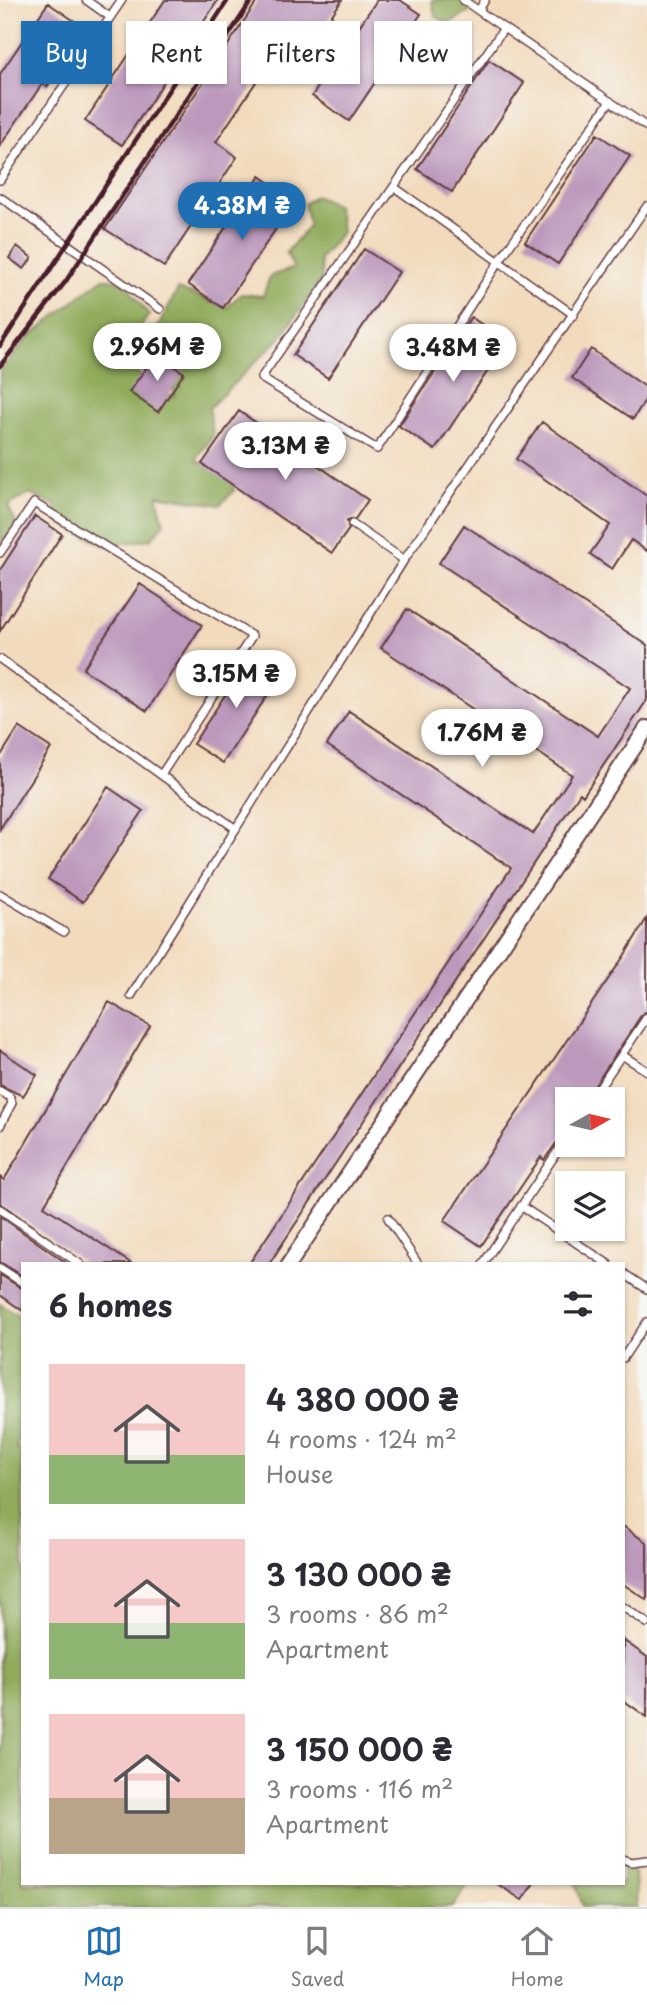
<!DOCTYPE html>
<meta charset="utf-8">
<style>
:root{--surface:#fff;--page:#f7f7f7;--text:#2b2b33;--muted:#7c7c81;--line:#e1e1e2;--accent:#1f6fb2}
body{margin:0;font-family:"Playpen Sans",sans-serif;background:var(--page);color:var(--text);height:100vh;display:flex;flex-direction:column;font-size:26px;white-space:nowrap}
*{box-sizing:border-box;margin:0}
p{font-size:23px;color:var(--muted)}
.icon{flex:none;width:38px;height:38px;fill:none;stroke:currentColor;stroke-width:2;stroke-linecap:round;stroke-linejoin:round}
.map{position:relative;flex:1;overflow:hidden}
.sheet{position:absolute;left:21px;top:1262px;width:604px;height:623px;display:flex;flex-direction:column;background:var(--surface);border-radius:0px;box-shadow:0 2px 5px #0004}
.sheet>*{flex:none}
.hud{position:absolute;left:21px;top:21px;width:606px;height:63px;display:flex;gap:14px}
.needle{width:46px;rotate:82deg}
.buttons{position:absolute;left:555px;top:1087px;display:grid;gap:14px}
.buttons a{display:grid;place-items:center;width:70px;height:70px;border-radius:0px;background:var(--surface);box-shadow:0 2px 5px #0004;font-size:35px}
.price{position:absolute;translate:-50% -60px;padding:0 16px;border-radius:24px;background:#fff;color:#222;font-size:23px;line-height:46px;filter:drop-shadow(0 2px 4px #0008)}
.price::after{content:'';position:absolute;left:50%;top:42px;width:21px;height:16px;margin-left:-10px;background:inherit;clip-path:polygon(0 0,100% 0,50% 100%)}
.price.current{background:var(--accent);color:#fff}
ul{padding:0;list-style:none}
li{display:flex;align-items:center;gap:21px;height:175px;padding:0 28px}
li span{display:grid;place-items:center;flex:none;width:196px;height:140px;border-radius:0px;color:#555}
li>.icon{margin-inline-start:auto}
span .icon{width:84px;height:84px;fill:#fffc;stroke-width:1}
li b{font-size:30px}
h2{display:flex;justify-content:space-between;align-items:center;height:84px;padding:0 28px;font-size:30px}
.chip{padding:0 24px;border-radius:0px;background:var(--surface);box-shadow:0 2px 5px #0004;font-size:24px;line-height:63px}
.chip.current{background:var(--accent);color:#fff}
.menu{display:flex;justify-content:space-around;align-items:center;height:98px;border-top:2px solid var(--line);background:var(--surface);font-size:19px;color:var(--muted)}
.menu a{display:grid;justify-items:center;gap:4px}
.menu .current{color:var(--accent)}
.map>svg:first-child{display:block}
.forest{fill:#90ab5c;stroke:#6d6544;stroke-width:2}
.building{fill:#bc99bc}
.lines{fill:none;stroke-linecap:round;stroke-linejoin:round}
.service-casing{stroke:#633b41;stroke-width:10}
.minor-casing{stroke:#633b41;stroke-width:18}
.service{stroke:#fff;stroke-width:7}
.minor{stroke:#fff;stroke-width:14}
.rail{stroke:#4a1f2b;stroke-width:4.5}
</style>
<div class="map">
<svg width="647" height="1907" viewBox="0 0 647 1907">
<rect width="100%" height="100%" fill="#f6f6f2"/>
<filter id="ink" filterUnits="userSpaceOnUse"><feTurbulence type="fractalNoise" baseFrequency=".0143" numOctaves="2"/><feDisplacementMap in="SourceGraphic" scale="14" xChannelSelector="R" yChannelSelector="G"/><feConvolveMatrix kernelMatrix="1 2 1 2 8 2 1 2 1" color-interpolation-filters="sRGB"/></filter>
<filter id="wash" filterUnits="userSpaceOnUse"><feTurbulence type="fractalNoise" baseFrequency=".00686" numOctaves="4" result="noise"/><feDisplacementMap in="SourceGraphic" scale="28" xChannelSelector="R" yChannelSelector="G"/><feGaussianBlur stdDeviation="1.57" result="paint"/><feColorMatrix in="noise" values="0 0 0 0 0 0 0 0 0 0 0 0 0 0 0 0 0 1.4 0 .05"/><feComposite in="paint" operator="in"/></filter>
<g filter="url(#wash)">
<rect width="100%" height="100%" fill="#f2dbbd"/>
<path class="forest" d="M432,0H476L468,13L449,23L435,16Z
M315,196L337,206L342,232L320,259L322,278L282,336L209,408L213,435L196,460L231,474L234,491L220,505L157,495L164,524L151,539L105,546L58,522L55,505L29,494L8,506L16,523L7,537L0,540V371L27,339L103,278L124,282L149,315L125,348L142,381L138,393L175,396L167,354L152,338L178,289L227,307L241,294L263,296L270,276L294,268L286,253L309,226L304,204Z
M0,1304L23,1319V1421L16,1448L23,1449V1883H469L453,1907H0Z
M623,1866L635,1873L637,1907H583L575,1883H623Z"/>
<g id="blocks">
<path class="building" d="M165,0H218L122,145L85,121Z
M258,0H342L289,78L268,64L216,142L237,157L164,267L105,229Z
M377,0H400L421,14L349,121L312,96Z
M48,3L82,26L51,71L56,74L47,87L42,84L0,146V74Z
M489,60L524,83L452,192L417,169Z
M597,134L630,156L558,264L525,242Z
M260,176L295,200L223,308L188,284Z
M17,246L32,258L24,269L9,258Z
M364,249L399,272L328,378L293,355Z
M471,317L507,342L435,450L399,426Z
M591,349L647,388V397L633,419L572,378Z
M156,354L184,373L158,412L129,392Z
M239,411L368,500L355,519L347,521L349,529L332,553L202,464Z
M542,422L647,496V551L631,540L612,569L590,554L610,525L516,459Z
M35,516L62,534L0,631V570Z
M464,525L647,645V700L583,796L580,793L269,1264H249L511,868L327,745L349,711L533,834L572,775L381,648L407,609L598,736L630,688L439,563Z
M140,584L202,625L147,711L83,669Z
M250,657L280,676L223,763L193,744Z
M19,727L51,748L0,829V757Z
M108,787L143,811L83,902L48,879Z
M647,918V1011L642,1014L586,1099H567V1128L544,1160L541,1157L481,1246L444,1221L624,956Z
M109,1002L150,1026L44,1206L132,1264H86L0,1203V1177L4,1180Z
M0,1050L37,1075L23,1096L0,1085Z
M0,1216L68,1264H23V1276L0,1262Z
M0,1275L23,1289V1311L0,1295Z
M623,1526L647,1543V1600L623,1584Z
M623,1640L647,1657V1717L623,1700Z
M496,1883H534L522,1900Z"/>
</g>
</g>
<g filter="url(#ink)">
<use href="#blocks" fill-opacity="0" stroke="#633b41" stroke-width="2"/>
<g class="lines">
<g class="service-casing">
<path id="service" d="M86,0L110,17
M463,0L647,127
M479,10L485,0
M504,28L261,378L377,449L500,260L610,101
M0,180L122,0
M394,187L574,315
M0,197L160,309
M352,524L404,560
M0,553L34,503L252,636L161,775
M0,659L236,829
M0,894L64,932
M131,996L404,560L647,206
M622,1055L647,1071
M0,1091L10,1097L12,1103L0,1126
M592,1099L647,1017
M521,1206L608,1264
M0,1209L80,1264
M388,1218L418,1264
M483,1264L567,1137
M0,1268L23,1283
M623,1273L647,1289
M623,1358L647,1322
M623,1607L647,1623
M623,1859L631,1862L647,1860"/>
</g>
<g class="minor-casing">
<path id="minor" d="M289,1264L647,728"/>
</g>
<use href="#service" class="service"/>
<use href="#minor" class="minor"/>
<path class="rail" d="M0,346L228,0
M0,366L66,281L252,0"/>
</g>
</g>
</svg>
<div class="buttons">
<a><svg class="needle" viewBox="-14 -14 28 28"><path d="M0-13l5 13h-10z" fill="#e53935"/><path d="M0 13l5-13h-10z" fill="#7c7c81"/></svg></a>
<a><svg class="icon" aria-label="layers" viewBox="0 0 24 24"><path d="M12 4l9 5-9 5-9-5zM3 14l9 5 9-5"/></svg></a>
</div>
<b class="price current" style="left:242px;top:242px">4.38M ₴</b>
<b class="price" style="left:157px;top:383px">2.96M ₴</b>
<b class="price" style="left:453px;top:384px">3.48M ₴</b>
<b class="price" style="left:285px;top:482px">3.13M ₴</b>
<b class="price" style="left:236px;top:710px">3.15M ₴</b>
<b class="price" style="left:482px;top:769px">1.76M ₴</b>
<div class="hud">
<a class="chip current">Buy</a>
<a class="chip">Rent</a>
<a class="chip">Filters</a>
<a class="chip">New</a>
</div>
<section class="sheet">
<h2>6 homes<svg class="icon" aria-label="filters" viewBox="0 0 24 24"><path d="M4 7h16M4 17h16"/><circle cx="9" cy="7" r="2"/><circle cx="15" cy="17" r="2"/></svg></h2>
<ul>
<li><span style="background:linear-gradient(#f6c9c9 65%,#8fb573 0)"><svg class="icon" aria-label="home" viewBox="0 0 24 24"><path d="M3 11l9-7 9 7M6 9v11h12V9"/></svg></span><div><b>4 380 000 ₴</b><p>4 rooms · 124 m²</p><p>House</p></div></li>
<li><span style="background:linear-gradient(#f6c9c9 60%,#8fb573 0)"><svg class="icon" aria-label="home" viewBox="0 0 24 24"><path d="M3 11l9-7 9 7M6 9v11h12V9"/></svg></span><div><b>3 130 000 ₴</b><p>3 rooms · 86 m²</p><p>Apartment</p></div></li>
<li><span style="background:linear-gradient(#f6c9c9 60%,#b9a48a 0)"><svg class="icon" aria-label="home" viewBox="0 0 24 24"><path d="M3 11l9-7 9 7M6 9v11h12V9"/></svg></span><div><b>3 150 000 ₴</b><p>3 rooms · 116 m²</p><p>Apartment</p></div></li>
</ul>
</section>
</div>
<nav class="menu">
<a class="current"><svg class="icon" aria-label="map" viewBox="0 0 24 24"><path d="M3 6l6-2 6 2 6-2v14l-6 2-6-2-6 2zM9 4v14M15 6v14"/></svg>Map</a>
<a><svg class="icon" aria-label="saved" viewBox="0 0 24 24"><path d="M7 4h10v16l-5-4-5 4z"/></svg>Saved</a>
<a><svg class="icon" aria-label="home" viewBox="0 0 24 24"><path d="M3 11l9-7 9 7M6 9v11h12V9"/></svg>Home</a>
</nav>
